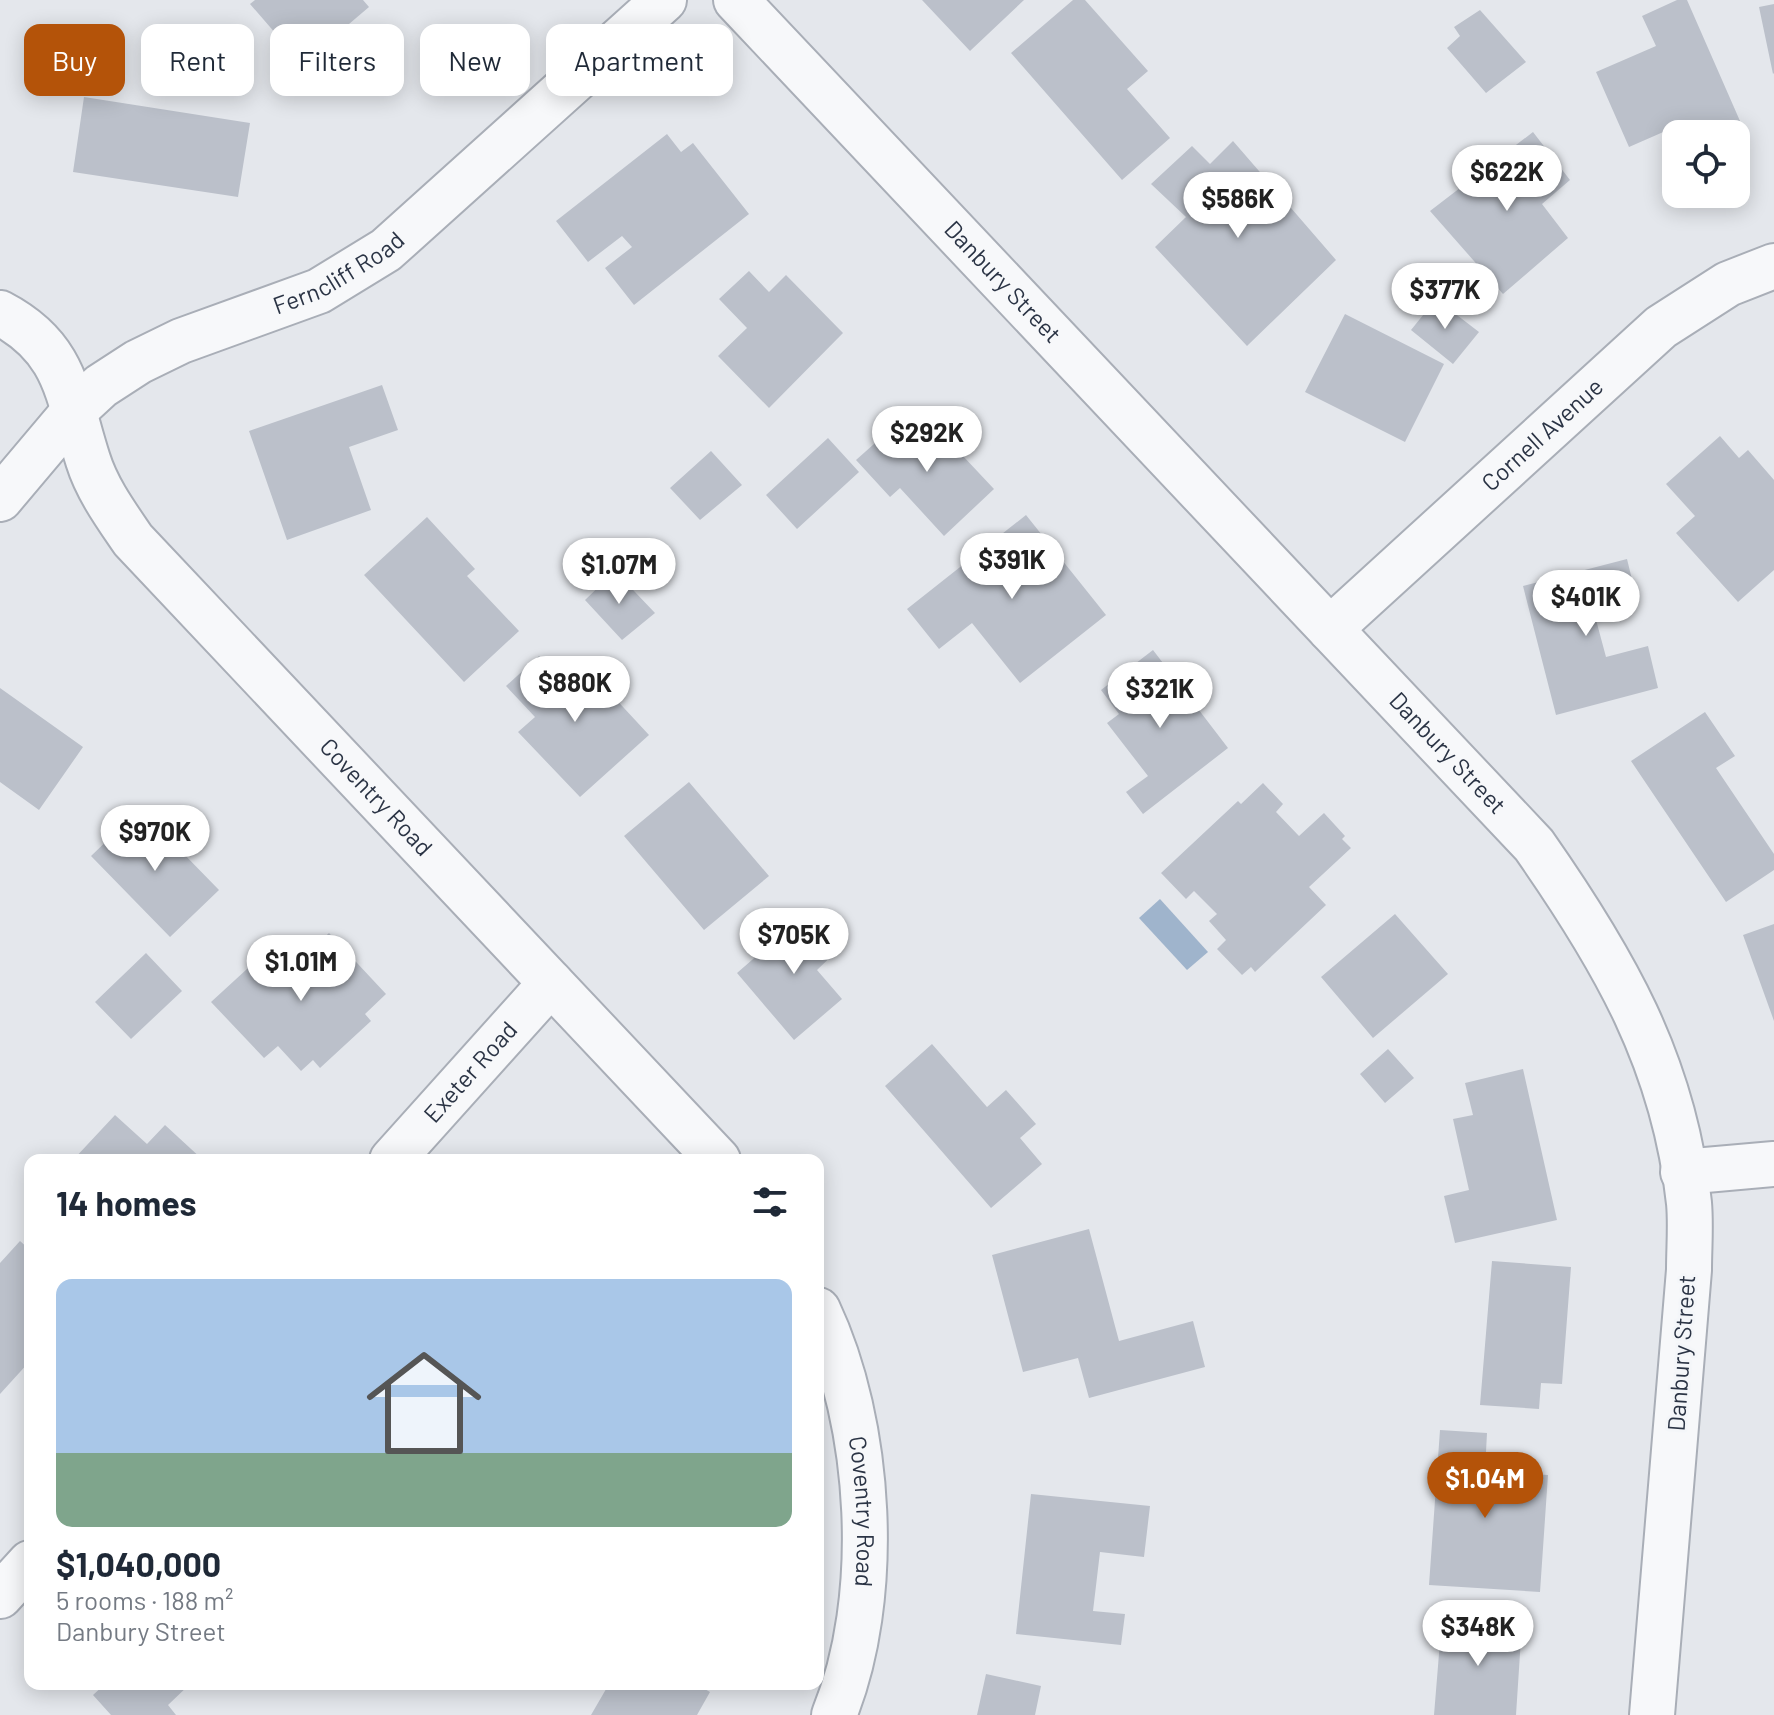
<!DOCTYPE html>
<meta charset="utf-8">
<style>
:root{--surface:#fff;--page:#f6f6f7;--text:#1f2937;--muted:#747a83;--accent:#b45309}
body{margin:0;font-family:Barlow,sans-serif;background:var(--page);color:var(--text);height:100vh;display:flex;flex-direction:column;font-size:30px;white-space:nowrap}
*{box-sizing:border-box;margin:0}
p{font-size:26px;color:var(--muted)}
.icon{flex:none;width:44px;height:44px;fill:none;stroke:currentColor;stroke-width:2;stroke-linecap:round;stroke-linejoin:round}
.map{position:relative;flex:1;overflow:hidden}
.side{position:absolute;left:24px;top:1154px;width:800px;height:536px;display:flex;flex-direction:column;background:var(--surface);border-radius:16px;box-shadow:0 4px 20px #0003}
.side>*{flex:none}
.banner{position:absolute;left:24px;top:24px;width:800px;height:72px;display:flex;gap:16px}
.tools{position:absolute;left:1662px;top:120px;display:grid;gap:16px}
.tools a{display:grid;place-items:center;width:88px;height:88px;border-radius:16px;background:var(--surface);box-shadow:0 4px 20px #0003;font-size:40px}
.price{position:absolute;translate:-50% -68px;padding:0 18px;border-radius:28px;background:#fff;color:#222;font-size:26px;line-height:52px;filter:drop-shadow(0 2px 4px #0008)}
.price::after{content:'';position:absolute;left:50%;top:48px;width:24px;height:18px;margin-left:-12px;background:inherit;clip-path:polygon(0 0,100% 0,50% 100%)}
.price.selected{background:var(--accent);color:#fff}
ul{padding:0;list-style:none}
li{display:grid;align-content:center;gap:16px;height:424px;padding:0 32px}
li span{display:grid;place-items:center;height:248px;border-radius:16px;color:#555}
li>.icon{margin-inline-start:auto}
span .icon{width:144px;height:144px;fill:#fffc;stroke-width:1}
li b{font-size:34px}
h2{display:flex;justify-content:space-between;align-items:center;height:96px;padding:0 32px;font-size:34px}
.tag{padding:0 28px;border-radius:16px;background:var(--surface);box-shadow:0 4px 20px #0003;font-size:28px;line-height:72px}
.tag.selected{background:var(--accent);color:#fff}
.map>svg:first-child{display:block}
.water{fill:#9fb4cc}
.building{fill:#bbc0ca}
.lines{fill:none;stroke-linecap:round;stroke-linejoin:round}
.minor-casing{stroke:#a9aeb7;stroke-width:48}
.minor{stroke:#f7f8fa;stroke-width:44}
.labels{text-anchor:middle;stroke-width:6;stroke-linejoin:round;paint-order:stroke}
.street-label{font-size:24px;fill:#2b3445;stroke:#f4f6f9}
</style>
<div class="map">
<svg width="1774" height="1715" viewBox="0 0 1774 1715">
<rect width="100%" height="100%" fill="#e4e7ec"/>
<path class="water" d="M1160,899L1208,952L1187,970L1139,918Z"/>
<path class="building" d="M255,0H363L369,7L302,64L250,4Z
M922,0H1024L970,51Z
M1073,0H1085L1148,71L1127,89L1170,138L1122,180L1011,53Z
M1677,0H1687L1740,121L1711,134H1681L1677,126L1629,147L1596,72L1656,46L1642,16Z
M1774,4V73L1773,74L1759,7Z
M1480,10L1526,62L1486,93L1447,48L1460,36L1454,27Z
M84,97L250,123L238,197L73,172Z
M1533,132L1570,180L1542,204L1568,238L1503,294L1430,211Z
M667,134L681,152L693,143L749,214L634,305L605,268L632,247L622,236L588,262L556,221Z
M1233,141L1336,260L1247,346L1155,247L1186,217L1151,184L1192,146L1210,164Z
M749,271L769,292L786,275L843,333L769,408L718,356L747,328L719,299Z
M1436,299L1479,332L1453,364L1411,330Z
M1345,314L1444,364L1405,442L1305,392Z
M382,385L398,430L349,447L371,510L287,540L249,431Z
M901,420L915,437L931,422L994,489L944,536L900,488L890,497L856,460Z
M1720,436L1739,458L1748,450L1774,480V570L1738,602L1676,533L1695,516L1666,484Z
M828,438L859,472L797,529L766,495Z
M711,451L742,485L700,520L670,488Z
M1026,515L1106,615L1020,683L972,623L939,649L907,609Z
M427,517L475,569L467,576L519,631L464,682L364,575Z
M1627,559L1638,604L1595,616L1606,657L1648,646L1658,688L1556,715L1523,586Z
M615,571L655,613L622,640L585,600Z
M1153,650L1228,748L1143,814L1126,792L1148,776L1107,723L1119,714L1101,690Z
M539,656L566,685L586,667L649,735L580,797L518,732L535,717L506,686Z
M0,688L83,747L39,810L0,782Z
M1705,712L1735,756L1716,768L1774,854V870L1726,902L1631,761Z
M689,782L769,876L704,930L624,836Z
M1263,783L1283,804L1276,812L1299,836L1324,813L1345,836L1342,839L1351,848L1309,887L1326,905L1255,972L1251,967L1242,975L1217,949L1226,940L1209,921L1217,914L1194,891L1186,899L1161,873L1238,801L1241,804Z
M140,809L219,890L170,937L91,856Z
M808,911L840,948L817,970L842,999L794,1040L737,973Z
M1395,914L1448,974L1373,1038L1321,977Z
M1774,924V1021L1743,935Z
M329,933L386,994L365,1014L371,1021L320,1068L313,1060L301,1071L278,1046L264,1058L211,1002L272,946L291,968Z
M146,953L182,991L131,1039L95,1002Z
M932,1044L987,1107L1006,1090L1036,1124L1020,1138L1042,1164L991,1208L885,1086Z
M1388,1049L1414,1078L1385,1103L1360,1074Z
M1523,1069L1557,1220L1455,1243L1444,1196L1469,1190L1453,1119L1473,1115L1465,1083Z
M115,1115L147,1144L165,1125L203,1160H73Z
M1089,1229L1119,1341L1193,1321L1205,1367L1089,1398L1078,1358L1023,1372L992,1255Z
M20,1241L30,1250V1361L0,1394V1263Z
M1492,1261L1571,1267L1562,1384L1541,1383L1539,1409L1480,1405Z
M1440,1430L1487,1433L1485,1471L1548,1475L1540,1592L1429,1585Z
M1031,1494L1150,1506L1144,1557L1100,1552L1093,1611L1125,1614L1121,1645L1016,1634Z
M1442,1617L1522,1623L1516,1715H1434Z
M986,1674L1041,1686L1035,1715H977Z
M105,1684H190L168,1705L176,1715H111L93,1695Z
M609,1684H696L710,1692L697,1715H591Z"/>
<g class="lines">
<g class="minor-casing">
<g id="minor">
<path id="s1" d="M736,0L1534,845C1613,958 1674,1062 1689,1203C1691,1225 1689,1248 1689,1270L1652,1715"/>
<path id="s2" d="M0,313C67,348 67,395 88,460C97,489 116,515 133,540L718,1160"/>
<path id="s3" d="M0,499L75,410L101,386L138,362L181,341L319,291L386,250L664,0"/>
<path id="s4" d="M1330,629L1661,327L1728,284L1774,266"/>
<path id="s5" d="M392,1160L551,983"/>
<path d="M1683,1172L1774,1164"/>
<path id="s6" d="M818,1310C872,1424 882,1598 834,1715"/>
<path d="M0,1596L30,1563"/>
</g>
</g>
<use href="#minor" class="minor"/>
</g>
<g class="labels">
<g class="street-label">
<text dy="8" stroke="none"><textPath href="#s3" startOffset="416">Ferncliff Road</textPath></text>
<text dy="8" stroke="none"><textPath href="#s1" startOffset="388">Danbury Street</textPath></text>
<text dy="8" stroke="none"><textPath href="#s4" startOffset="288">Cornell Avenue</textPath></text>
<text dy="8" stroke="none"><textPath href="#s1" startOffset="1036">Danbury Street</textPath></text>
<text dy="8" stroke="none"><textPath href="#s2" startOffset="624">Coventry Road</textPath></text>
<text dy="8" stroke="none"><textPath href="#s5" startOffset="118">Exeter Road</textPath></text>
<text transform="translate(1682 1353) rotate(-86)" y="8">Danbury Street</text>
<text dy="8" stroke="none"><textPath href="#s6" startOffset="208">Coventry Road</textPath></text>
</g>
</g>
</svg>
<div class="tools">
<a><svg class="icon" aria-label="locate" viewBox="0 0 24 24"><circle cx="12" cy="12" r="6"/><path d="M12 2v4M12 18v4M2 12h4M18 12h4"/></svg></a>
</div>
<b class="price" style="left:1507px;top:213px">$622K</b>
<b class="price" style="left:1238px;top:240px">$586K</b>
<b class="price" style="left:1445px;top:331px">$377K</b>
<b class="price" style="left:927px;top:474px">$292K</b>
<b class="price" style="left:1012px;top:601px">$391K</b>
<b class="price" style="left:619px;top:606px">$1.07M</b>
<b class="price" style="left:1586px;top:638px">$401K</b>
<b class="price" style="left:575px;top:724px">$880K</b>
<b class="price" style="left:1160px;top:730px">$321K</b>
<b class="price" style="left:155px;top:873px">$970K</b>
<b class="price" style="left:794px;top:976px">$705K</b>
<b class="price" style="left:301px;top:1003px">$1.01M</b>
<b class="price selected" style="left:1485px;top:1520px">$1.04M</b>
<b class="price" style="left:1478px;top:1668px">$348K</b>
<div class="banner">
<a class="tag selected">Buy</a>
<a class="tag">Rent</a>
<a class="tag">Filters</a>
<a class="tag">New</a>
<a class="tag">Apartment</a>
</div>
<section class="side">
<h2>14 homes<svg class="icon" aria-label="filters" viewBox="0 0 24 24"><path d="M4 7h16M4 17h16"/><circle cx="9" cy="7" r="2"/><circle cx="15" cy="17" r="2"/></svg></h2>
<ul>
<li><span style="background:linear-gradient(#a9c7e8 70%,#7fa58c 0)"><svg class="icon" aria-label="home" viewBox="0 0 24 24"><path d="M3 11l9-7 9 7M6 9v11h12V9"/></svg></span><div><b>$1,040,000</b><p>5 rooms · 188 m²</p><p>Danbury Street</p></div></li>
</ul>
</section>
</div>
